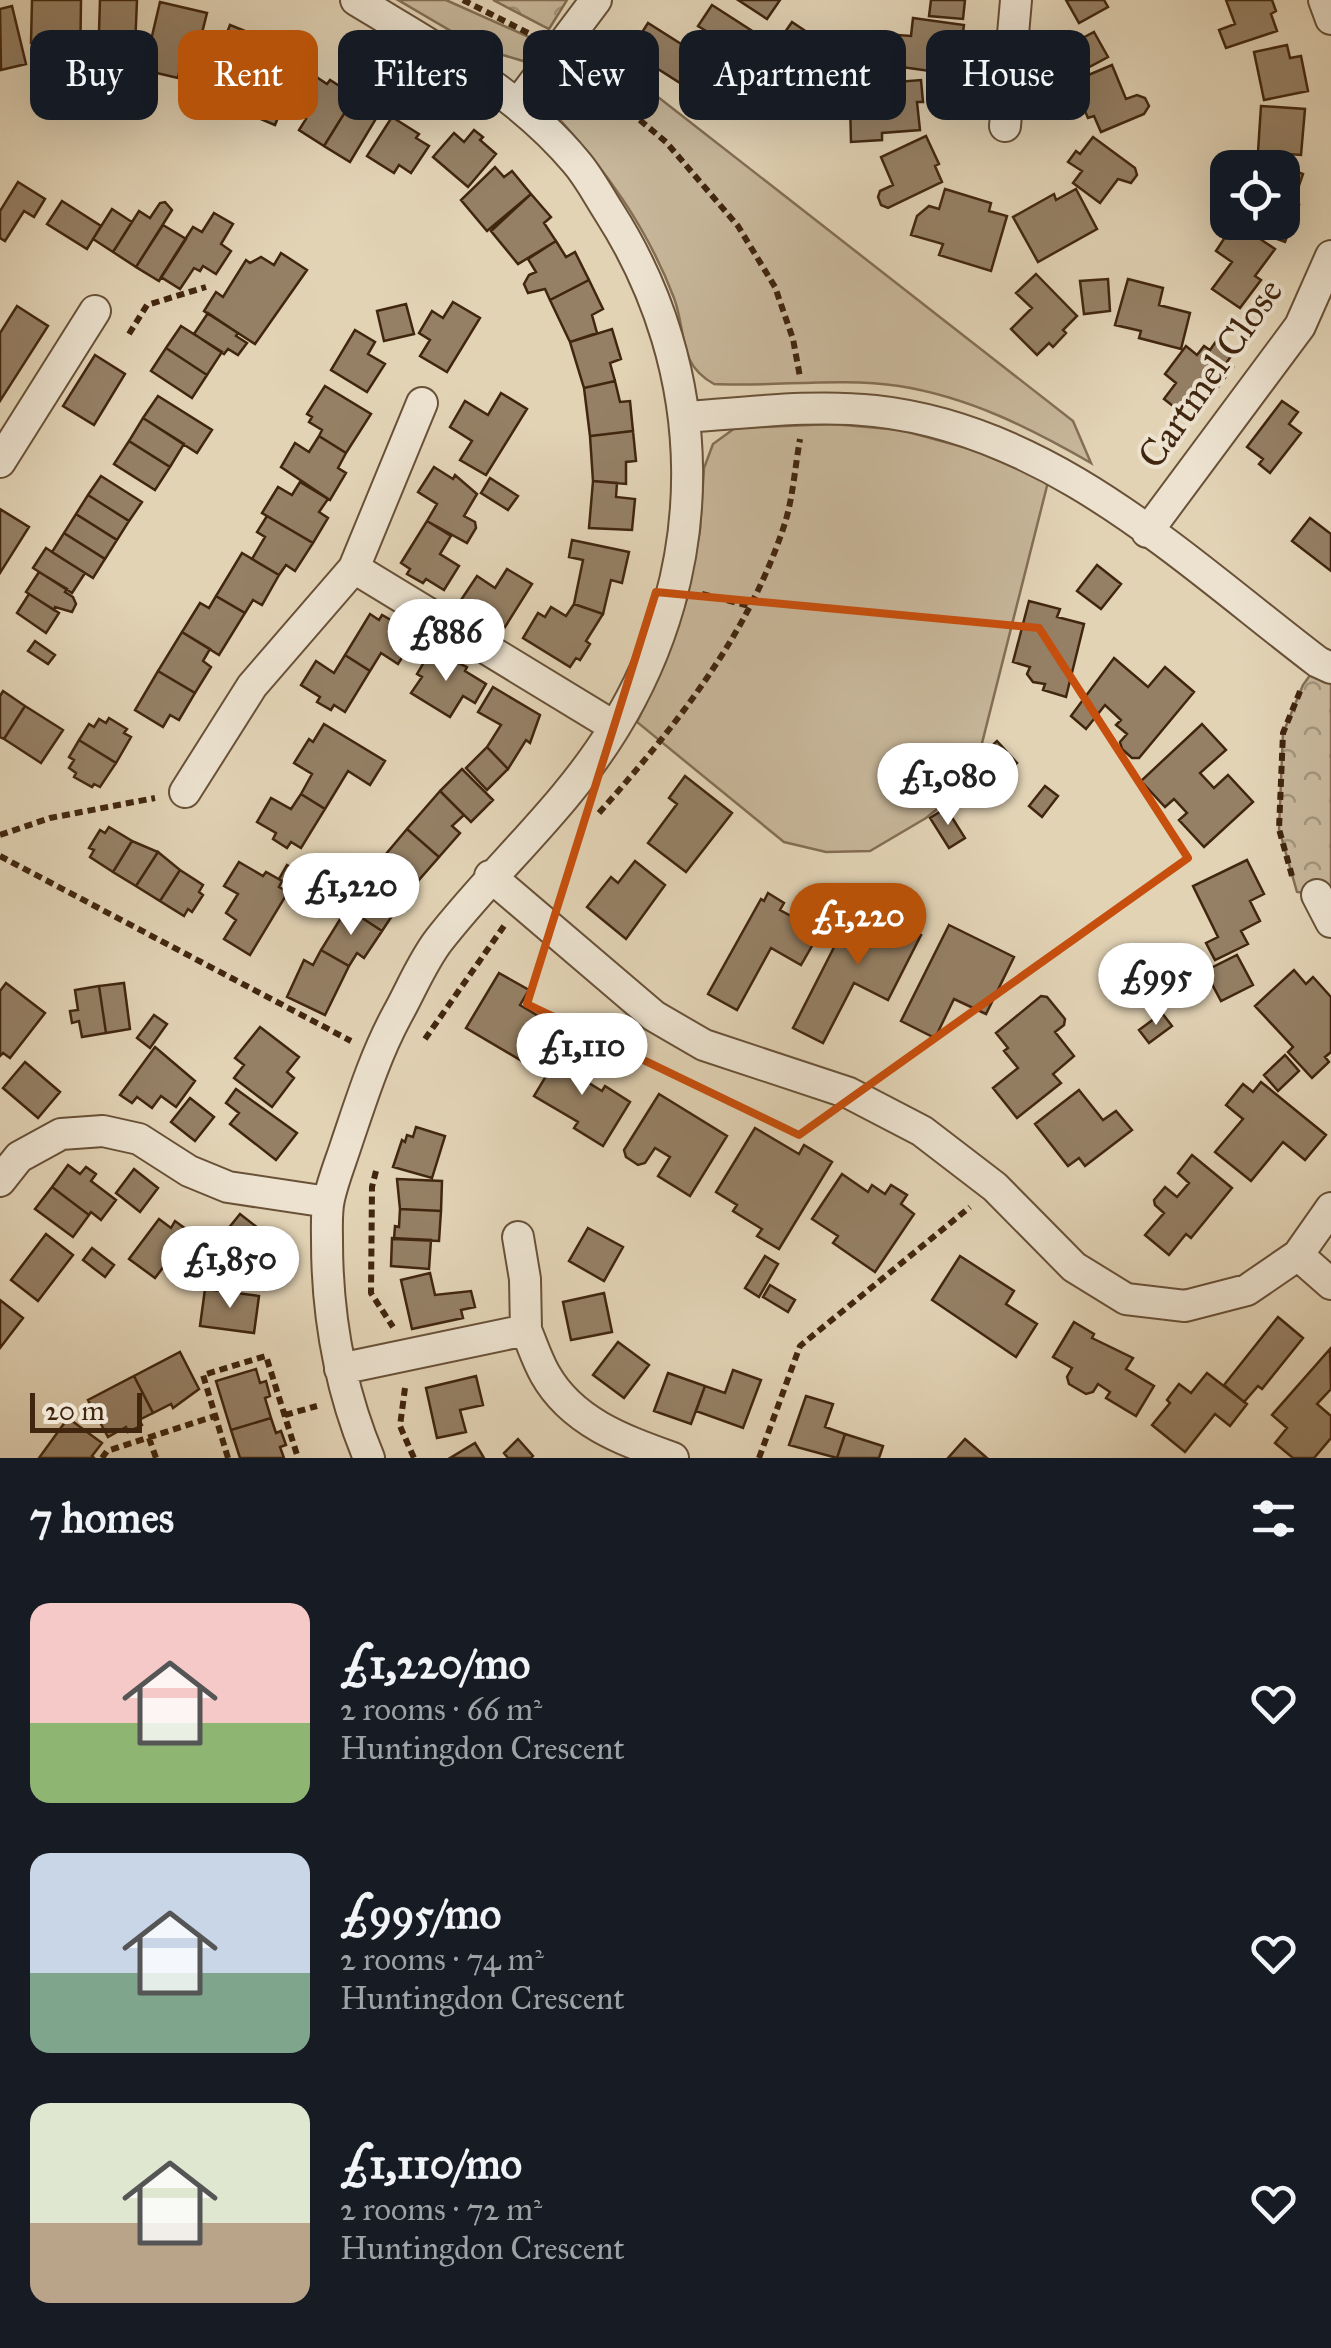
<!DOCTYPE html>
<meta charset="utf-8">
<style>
:root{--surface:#171b24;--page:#242831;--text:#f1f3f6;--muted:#9ea1a6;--accent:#b45309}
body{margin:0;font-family:"IM FELL Great Primer",serif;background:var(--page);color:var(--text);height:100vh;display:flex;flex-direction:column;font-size:38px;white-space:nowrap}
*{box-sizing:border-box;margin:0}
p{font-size:32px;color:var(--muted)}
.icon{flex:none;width:55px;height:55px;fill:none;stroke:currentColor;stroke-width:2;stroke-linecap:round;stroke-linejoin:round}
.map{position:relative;height:1458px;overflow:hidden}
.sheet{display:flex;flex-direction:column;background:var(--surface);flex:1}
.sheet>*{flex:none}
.hud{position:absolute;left:30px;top:30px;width:1272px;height:90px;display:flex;gap:20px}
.tools{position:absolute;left:1210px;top:150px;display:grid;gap:20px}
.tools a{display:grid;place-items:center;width:90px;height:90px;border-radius:20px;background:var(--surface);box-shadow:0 10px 40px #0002;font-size:50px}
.scale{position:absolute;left:30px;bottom:25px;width:112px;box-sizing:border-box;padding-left:10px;border:5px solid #41260f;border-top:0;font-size:28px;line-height:35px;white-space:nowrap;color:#41260f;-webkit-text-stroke:8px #ece2cf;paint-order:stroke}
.price{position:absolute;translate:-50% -85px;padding:0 22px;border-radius:35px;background:#fff;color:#222;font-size:32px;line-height:65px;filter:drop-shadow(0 2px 5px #0008)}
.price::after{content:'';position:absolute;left:50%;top:60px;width:30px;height:22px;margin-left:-15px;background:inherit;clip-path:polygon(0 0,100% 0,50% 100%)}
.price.on{background:var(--accent);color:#fff}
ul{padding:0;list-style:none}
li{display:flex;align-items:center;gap:30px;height:250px;padding:0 30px}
li span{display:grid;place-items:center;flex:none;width:280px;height:200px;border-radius:20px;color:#555}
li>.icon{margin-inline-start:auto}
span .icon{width:120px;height:120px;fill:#fffc;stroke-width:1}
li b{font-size:42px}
h2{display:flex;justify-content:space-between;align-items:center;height:120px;padding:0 30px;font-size:42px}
.chip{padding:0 35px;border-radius:20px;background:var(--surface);box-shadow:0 10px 40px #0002;font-size:35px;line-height:90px}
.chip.on{background:var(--accent);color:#fff}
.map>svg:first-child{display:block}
.grass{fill:#c7b699;stroke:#846e54;stroke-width:2.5}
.forest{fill:url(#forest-crowns);stroke:#846e54;stroke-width:2.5}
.building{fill:#958065;stroke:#41260f;stroke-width:2.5}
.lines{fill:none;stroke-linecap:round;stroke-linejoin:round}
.minor-casing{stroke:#695138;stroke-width:34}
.path{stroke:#41260f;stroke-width:6;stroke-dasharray:8 5;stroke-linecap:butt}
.minor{stroke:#ece2cf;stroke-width:30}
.marked{fill:none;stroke:#c74f0d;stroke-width:8;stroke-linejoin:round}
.labels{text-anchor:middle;stroke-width:8;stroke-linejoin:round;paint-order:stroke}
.street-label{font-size:38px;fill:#41260f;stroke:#ece2cf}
</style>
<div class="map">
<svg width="1331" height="1458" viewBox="0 0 1331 1458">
<defs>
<pattern id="forest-crowns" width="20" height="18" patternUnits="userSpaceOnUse" patternTransform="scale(2.5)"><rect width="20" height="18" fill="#c7b699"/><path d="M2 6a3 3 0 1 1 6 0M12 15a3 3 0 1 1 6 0" fill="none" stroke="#a3947b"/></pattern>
</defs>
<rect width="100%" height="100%" fill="#e2d3b5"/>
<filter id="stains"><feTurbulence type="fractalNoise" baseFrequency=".002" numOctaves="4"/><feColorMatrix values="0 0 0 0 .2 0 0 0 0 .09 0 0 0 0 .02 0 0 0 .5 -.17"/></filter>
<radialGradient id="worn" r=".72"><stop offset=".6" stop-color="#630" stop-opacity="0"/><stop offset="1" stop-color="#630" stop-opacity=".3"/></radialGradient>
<path class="grass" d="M398,0H446L540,42L523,61L480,48Z
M585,40L1073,421L1091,463C1030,428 969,397 899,386C839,377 775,387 714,384C677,364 687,333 674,298C647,227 605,169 554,113C541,84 569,63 585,40Z
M833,424L901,430L974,450L1048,482L979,755L962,789L926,818L870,851L826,852L784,842L637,722L665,663L687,599L700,530L704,468L713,444L735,428Z"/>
<path class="forest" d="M493,0H567L549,29Z
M1318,664L1331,669V922L1317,895L1297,892L1279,829L1283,733L1303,685Z"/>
<path class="building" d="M32,0H81L80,73L59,72V43H31Z
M100,0H137L135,48L110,47L111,32H99Z
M738,0H780L767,19Z
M931,0H965L963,19L929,16Z
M1066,0H1104L1108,7L1079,23Z
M1226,0H1272L1276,11L1271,14L1277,31L1226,48L1219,30L1235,24Z
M160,2L207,13L195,61L182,58L178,78L144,70Z
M712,5L774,45L775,54L770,61L762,64L757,61L747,77L738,72L716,106L630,51L648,23L697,54L705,41L711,44L716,37L698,26Z
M12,6L26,64L1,70L0,9Z
M913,18L964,25L961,47H956L952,74L894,66L898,35L911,36Z
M792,22L816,38L807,51L783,35Z
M230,25L255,35L231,96L206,86Z
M1094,32L1108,57L1078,73L1064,48Z
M1287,45L1290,58L1301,56L1308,91L1264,100L1254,52Z
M283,46L303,55L275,125L251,115L257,102L249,99L266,57L277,61Z
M1112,65L1126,99L1137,95L1145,98L1149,106L1144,114L1101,132L1094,116L1088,118L1081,102L1087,99L1079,79Z
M315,76L327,84L330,80L355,96L324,146L299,130L306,119L293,111Z
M921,80L923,102H917L920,130L882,133V140L851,142L850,101L873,99L872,84Z
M355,96L380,112L350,162L324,146Z
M1261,106L1305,109L1301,155L1258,152Z
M392,117L419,134L416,138L429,146L411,173L399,165L394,173L367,156Z
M474,130L483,137L480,140L496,154L468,187L433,157L454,133L464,142Z
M926,136L939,164L935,166L942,182L888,208L881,205L878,197L880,191L893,185L881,157Z
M1093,137L1135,168L1137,175L1131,183L1118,179L1100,203L1073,183L1082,171L1068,162L1076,151L1080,154Z
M1260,158L1303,174L1293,203L1299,205L1285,242L1253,230L1256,222H1282V168H1257Z
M495,167L504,177L512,171L531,194L487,231L461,200Z
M18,182L45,199L34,217L24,211L5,241L0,238V211Z
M945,189L991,203L989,211L1007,216L991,271L939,255L943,244L911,235L917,216L929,206L939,209Z
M1076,189L1097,229L1038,262L1013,217L1054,194L1056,200Z
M531,194L551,217L544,223L556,241L518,264L491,231Z
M62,201L101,226L87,249L47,224Z
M165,202L172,210L136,267L113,252L139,211L150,218L160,203Z
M112,209L132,222L113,252L93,239Z
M214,213L233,224L221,244L231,251L216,274L203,266L200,271L194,268L180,289L161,277L193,227L202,232Z
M1235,222L1275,249L1255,276L1261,280L1240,308L1212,289L1232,262L1216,251Z
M163,225L186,239L159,281L136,267Z
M556,241L566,257L575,252L589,280L550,300L545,289L528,293L524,284L529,275L536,272L528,259Z
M281,253L307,270L255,344L204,311L216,292L223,297L246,260L250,263L261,257L274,265Z
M1036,274L1077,316L1063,330L1066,333L1053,347L1049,343L1037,355L1011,329L1032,308L1016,293Z
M1108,279L1110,311L1084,314L1080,281Z
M1128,279L1163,288L1159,305L1190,313L1181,349L1139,338L1141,331L1115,325Z
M589,280L603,309L592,315L597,333L570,342L550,300Z
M453,302L480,318L447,372L420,356L430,340L419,333L432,311L443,318Z
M406,304L414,334L384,341L377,311Z
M17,306L48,326L0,401V333Z
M208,313L238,333L236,336L247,343L238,355L228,349L224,354L194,334Z
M181,326L222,352L207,375L166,348Z
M612,329L621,359L610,363L615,381L584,388L570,342Z
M355,330L375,342L368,354L385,364L367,392L331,370Z
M1219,337L1235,350L1227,362L1233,367L1198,414L1183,402L1178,410L1164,399L1176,383L1165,374L1186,346L1197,355L1204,346L1210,350Z
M166,348L207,375L192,398L151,371Z
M95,355L125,374L94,425L63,406Z
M615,381L620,402L630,401L633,431L590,436L584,388Z
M325,386L371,414L346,453L319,436L322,430L309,422L312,417L307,414Z
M501,393L527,409L486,475L460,460L472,441L450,427L465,401L488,415Z
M158,396L212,430L197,453L143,418Z
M1282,401L1298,412L1289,424L1301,433L1270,473L1259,464L1263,459L1247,447Z
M143,418L184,444L170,467L129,441Z
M633,431L636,461L626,462V484L593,481L590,436Z
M319,436L346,453L338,468L346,473L330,500L281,467L295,443L309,452Z
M129,441L170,467L155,490L114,464Z
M434,467L453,479L455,475L477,494L464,516L475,522L476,528L467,543L427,521L437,504L418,492Z
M101,476L142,502L129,521L88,495Z
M490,478L518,496L508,510L481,493Z
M593,481L617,483L616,497L635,499L632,530L589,528Z
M300,482L328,499L319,512L328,518L313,543L262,513L278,487L292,495Z
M88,495L129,521L117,540L76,514Z
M0,509L29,527L0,573Z
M76,514L117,540L105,559L64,533Z
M267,516L313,543L295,571L286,565L279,575L252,559L265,537L257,532Z
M1310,518L1331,534V571L1292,541Z
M427,521L451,536L440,554L459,566L444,590L426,579L423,583L407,574L410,569L401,563Z
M64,533L105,559L93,578L52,552Z
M572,540L629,552L622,583L611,580L603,614L574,604L583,560L569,557Z
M46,548L85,573L72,593L33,568Z
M242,553L279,575L262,605L253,600L245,613L216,596Z
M1097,565L1121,584L1101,609L1077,591Z
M507,569L532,584L505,627L495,621L493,625L461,600L477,576L495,588Z
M39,572L67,589L65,592L73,597L76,604L72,612L55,607L54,610L26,592Z
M29,594L59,613L46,633L17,613Z
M216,596L245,613L219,655L182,632L200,603L209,608Z
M1029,601L1060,609L1057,617L1084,624L1066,697L1043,690L1045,684L1033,682L1027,674L1030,667L1013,662Z
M574,604L603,614L586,641L590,644L580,660L576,658L570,667L523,638L538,613L545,617L551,607L566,616Z
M370,614L379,620L382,615L398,624L394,629L413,640L398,664L381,653L370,671L345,655Z
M182,632L210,649L203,661L211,667L195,693L158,671Z
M35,641L55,655L48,664L28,651Z
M431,650L467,667L465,671L486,684L475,703L463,696L450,717L411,693L422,677L417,674Z
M345,655L370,671L345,712L334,705L331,710L317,702L320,697L301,685L316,661L334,673Z
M1114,658L1148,687L1165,667L1194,692L1139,758H1132L1122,749L1120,742L1127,734L1116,725L1121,720L1105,705L1086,729L1071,716Z
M158,671L195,693L179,720L170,715L163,727L135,710Z
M493,687L540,715L530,743L526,740L508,769L487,747L501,725L478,712Z
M3,691L25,706L4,739L0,737V696Z
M25,706L63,730L41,763L4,739Z
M109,718L127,729L124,733L131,737L116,763L79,740L89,724L94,727L99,719L106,723Z
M324,724L385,761L370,785L348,771L325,809L301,794L312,774L294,763L309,739L313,742Z
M1202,724L1226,750L1200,773L1214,788L1228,775L1253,802L1204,847L1179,820L1187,813L1174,799L1165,807L1141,781Z
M79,740L116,763L100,787L94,784L92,787L74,777L76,773L69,768L74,760L69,757Z
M997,741L1017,763L1002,777L982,755Z
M487,747L508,769L487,790L466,768Z
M462,769L493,800L471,822L440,791Z
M685,776L732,813L686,872L648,843L677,804L669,798Z
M1045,786L1058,796L1042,817L1029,806Z
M440,791L464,815L452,826L460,833L439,857L407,829Z
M301,794L325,809L301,848L291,842L287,848L273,839L276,833L257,822L271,798L291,809Z
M946,808L965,838L949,848L930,818Z
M109,827L132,841L113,872L90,857L94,850L89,848L100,830L105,833Z
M407,829L439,857L418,881L410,874L401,886L375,867Z
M132,841L158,852L136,886L113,872Z
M158,852L180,870L160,901L136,886Z
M1247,860L1264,894L1250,901L1260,921L1241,931L1248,944L1215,960L1206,943L1218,937L1193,886Z
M635,861L665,885L626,939L587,907L611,877L618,883Z
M239,862L263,876L266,872L282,881L279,887L288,892L250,955L224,939L236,920L226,913L238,894L224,886Z
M287,865L309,878L301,892L279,879Z
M375,867L401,886L392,899L400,904L382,931L347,908Z
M180,870L203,885L199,892L203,895L192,912L188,909L184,916L160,901Z
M768,893L784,903L780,910L820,932L801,965L771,948L737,1010L708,994L761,899L764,901Z
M857,902L921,935L888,1000L854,983L823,1043L793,1028Z
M347,908L382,931L364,958L357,953L349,966L321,950Z
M949,925L1014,957L986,1014L954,999L935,1038L901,1021Z
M321,950L349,966L325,1015L287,997L304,960L313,965Z
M1237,955L1253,985L1221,1001L1205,971Z
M1294,970L1306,984L1313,977L1331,997V1052L1325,1057L1329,1062L1312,1078L1288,1052L1293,1047L1255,1006Z
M499,973L529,990L520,1005L557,1027L532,1067L466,1028Z
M6,983L45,1013L10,1058L3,1053L0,1056V991Z
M124,983L130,1029L106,1033L99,986Z
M99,986L106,1033L82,1037L79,1021L72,1023L70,1011L78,1010L75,990Z
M1041,996L1047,997L1065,1019L1064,1025L1055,1032L1074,1056L1053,1074L1061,1083L1017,1118L993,1088L1018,1068L1004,1051L1008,1048L996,1033Z
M1162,1013L1172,1026L1149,1043L1139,1030Z
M154,1015L167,1024L150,1048L137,1038Z
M260,1027L299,1057L287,1072L294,1078L272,1107L234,1078L244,1065L235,1058Z
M155,1047L195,1081L176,1107L161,1096L152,1108L137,1097L132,1103L120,1095Z
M561,1051L596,1071L589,1083L602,1091L605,1086L630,1102L603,1146L574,1128L578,1122L534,1096Z
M1285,1055L1299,1071L1278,1091L1264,1075Z
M25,1062L60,1092L38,1118L3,1088Z
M1261,1082L1326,1135L1305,1160L1283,1142L1251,1181L1215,1152L1243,1119L1226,1105L1243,1084L1253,1092Z
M236,1089L297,1133L276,1160L230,1124L239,1113L226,1103Z
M1079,1090L1103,1120L1116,1111L1132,1130L1085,1166L1079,1158L1068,1166L1035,1124Z
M659,1094L727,1136L690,1196L658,1176L670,1157L655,1148L645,1163L638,1165L626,1157L624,1150Z
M190,1098L214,1117L195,1141L171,1122Z
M416,1127L445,1136L432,1178L393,1167L402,1140L405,1142L407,1135L413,1137Z
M755,1128L799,1154L804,1145L832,1162L779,1249L757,1236L762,1229L733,1211L737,1205L716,1192Z
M1192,1155L1232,1188L1191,1238L1186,1234L1169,1255L1145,1235L1164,1213L1155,1205L1154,1200L1165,1187L1177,1197L1189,1183L1178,1173Z
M68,1165L80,1174L86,1167L96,1174L91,1181L116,1200L101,1220L91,1212L89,1215L52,1187Z
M134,1169L158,1188L140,1212L116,1193Z
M842,1174L868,1192L872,1185L885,1194L891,1185L907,1195L901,1204L914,1214L875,1272L833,1243L838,1236L812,1219Z
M397,1179L442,1181L441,1211L400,1209Z
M52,1187L89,1215L73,1237L35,1209Z
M400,1209L441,1211L439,1241L394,1239L395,1226L399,1227Z
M240,1214L286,1250L266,1276L252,1265L250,1288L218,1283L219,1270L237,1272L240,1256L219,1240Z
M159,1219L171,1228L175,1221L190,1232L155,1278L129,1259Z
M588,1228L623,1247L604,1281L569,1261Z
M46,1234L73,1255L38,1301L11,1280Z
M392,1238L431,1240L429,1269L391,1266Z
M92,1248L114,1265L105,1277L83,1260Z
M765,1256L778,1264L759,1297L745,1288Z
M960,1256L1014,1291L1006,1304L1037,1324L1016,1357L932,1300Z
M430,1273L435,1295L471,1291L475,1307L461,1310L463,1318L412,1329L401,1280Z
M770,1285L795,1300L788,1312L763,1297Z
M205,1289L259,1296L254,1333L200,1326Z
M604,1293L612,1332L571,1340L563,1302Z
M0,1300L23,1318L0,1348Z
M1278,1317L1303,1338L1262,1389L1258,1386L1244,1402L1224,1385Z
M1074,1322L1094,1334L1092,1338L1133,1358L1126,1369L1154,1386L1136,1416L1106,1398L1110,1392L1098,1384L1093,1392L1086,1394L1069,1384L1067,1377L1072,1368L1053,1357Z
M618,1342L649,1365L624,1398L593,1375Z
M1330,1349L1331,1389L1317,1404L1331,1416V1438L1314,1458H1293L1275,1443L1287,1428L1272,1415Z
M180,1352L199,1389L173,1408L171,1404L153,1413L134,1376Z
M256,1369L260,1383L266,1381L270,1396L265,1398L271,1418L231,1430L216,1381Z
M733,1370L761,1380L743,1428L696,1411L705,1386L725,1393Z
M668,1373L705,1386L691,1424L654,1411Z
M1207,1373L1247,1404L1230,1426L1215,1414L1185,1452L1152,1425L1170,1403L1167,1400L1179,1384L1191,1393Z
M134,1376L153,1413L139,1420L142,1425L128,1432L126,1427L108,1437L88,1400Z
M476,1376L483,1405L460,1410L466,1432L437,1438L426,1388Z
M806,1396L833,1404L825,1427L845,1434L837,1458L789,1445Z
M68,1418L102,1443L92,1456L94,1458H39Z
M271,1418L276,1433L281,1431L286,1445L280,1447L284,1458H240L231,1430Z
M845,1434L883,1446L879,1458H837Z
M518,1439L533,1456L531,1458H508L504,1453Z
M965,1439L987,1458H948Z
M475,1443L484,1458H450Z"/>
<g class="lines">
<g class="minor-casing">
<path id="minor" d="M356,0C433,47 517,91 576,162C589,177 598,195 609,212C711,371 714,568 613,730C565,808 495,868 439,940C422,962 411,990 397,1015C375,1056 362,1098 347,1142C341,1161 333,1180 329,1199C326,1212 327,1228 327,1241C327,1316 340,1389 369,1458
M1324,0L1331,19
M518,104L596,0
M1005,126L1016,0
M686,417C748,413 812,404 875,411C1051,430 1183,559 1318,662L1331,668
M0,462L95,311
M1147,532L1300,326L1331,256
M354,568L615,727
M185,792L252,686L354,568L422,403
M490,876L654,1016L704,1045L849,1093L922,1131L995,1187L1074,1267L1126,1299L1185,1306L1247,1290L1298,1255L1331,1208
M1317,895L1331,922
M0,1181L19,1157L61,1134L103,1131L139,1139L189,1171L228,1187L328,1202
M518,1237L525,1279L526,1330
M1298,1255L1331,1284
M340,1369L526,1330C532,1344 537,1360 545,1374C572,1422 623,1440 673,1458"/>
</g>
<path class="path" d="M463,0L530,34
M580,70L666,142L738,226L775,287L793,339L800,377
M129,334L147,305L206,287
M702,594L749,606
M599,813C675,727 749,635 785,523C793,497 795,467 800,439
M0,835L50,818L155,798
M0,856L351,1041
M1292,876L1279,829L1283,733L1301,689
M425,1039L504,926
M376,1171L372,1187L371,1293L393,1327
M405,1388L400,1426L414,1458
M285,1415L317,1406
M149,1438L156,1458
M102,1458L107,1451L215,1416
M228,1458L203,1375L266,1356L298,1458
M759,1458L800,1346L970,1207"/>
<use href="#minor" class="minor"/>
</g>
<path class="marked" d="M656,592L1039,628L1188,858L799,1135L527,1004Z"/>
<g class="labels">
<g class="street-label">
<text transform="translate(1210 373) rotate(-55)" y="13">Cartmel Close</text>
</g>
</g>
<rect width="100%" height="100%" filter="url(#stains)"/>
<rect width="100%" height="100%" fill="url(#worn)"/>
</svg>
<div class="tools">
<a><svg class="icon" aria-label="locate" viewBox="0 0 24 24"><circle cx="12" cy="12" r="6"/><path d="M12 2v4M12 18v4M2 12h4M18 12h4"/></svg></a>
</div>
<div class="scale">20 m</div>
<b class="price" style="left:446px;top:684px">£886</b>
<b class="price" style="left:948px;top:828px">£1,080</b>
<b class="price" style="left:351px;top:938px">£1,220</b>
<b class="price on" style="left:858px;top:968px">£1,220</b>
<b class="price" style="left:1156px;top:1028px">£995</b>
<b class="price" style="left:582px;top:1098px">£1,110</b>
<b class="price" style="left:230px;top:1311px">£1,850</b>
<div class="hud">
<a class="chip">Buy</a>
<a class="chip on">Rent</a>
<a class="chip">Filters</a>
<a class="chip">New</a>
<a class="chip">Apartment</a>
<a class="chip">House</a>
</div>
</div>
<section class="sheet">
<h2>7 homes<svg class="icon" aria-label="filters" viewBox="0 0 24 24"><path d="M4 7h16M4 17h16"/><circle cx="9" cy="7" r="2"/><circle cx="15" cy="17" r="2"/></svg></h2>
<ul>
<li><span style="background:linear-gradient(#f6c9c9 60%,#8fb573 0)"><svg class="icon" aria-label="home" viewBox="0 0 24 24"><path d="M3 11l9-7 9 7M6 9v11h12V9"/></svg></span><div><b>£1,220/mo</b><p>2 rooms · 66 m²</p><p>Huntingdon Crescent</p></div><svg class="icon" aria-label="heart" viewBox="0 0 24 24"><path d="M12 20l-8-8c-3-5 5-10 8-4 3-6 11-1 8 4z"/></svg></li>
<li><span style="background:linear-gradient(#c9d6e8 60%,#7fa58c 0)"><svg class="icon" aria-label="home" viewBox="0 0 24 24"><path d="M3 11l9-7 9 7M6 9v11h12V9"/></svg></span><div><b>£995/mo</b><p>2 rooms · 74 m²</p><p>Huntingdon Crescent</p></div><svg class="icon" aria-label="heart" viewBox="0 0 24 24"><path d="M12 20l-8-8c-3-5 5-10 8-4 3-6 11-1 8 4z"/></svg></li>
<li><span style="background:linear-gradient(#dfe7d0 60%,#b9a48a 0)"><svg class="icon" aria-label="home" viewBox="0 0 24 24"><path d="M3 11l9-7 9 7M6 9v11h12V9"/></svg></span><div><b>£1,110/mo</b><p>2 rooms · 72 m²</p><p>Huntingdon Crescent</p></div><svg class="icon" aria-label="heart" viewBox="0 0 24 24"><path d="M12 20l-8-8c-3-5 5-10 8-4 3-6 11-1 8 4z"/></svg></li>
</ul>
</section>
